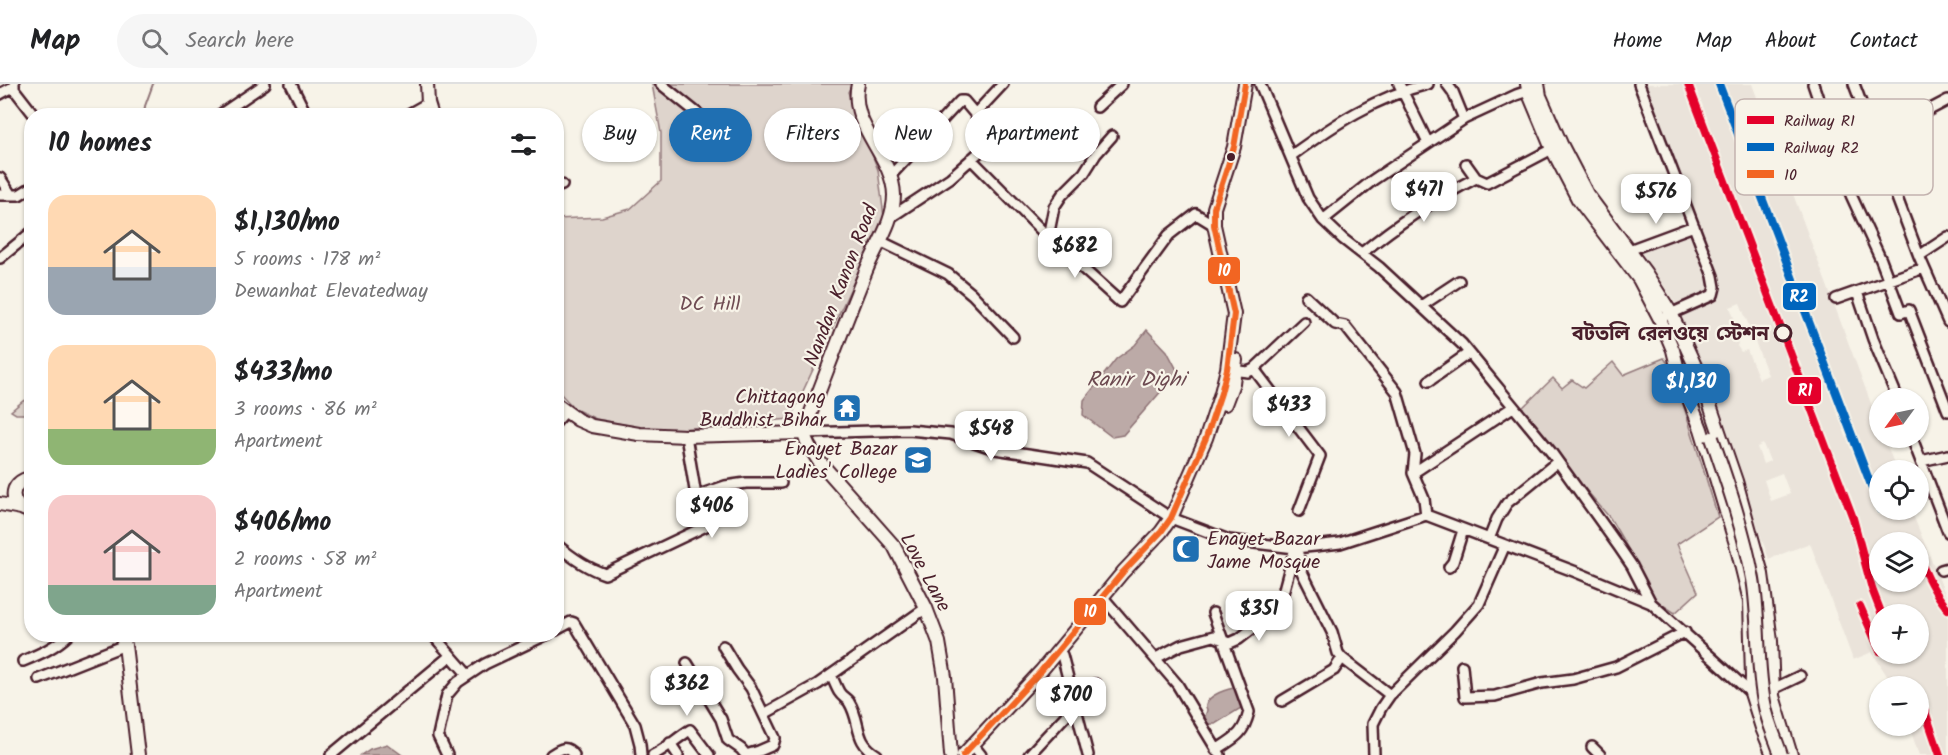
<!DOCTYPE html>
<meta charset="utf-8">
<style>
:root{--surface:#fff;--page:#f6f6f6;--text:#202124;--muted:#757577;--line:#e0e0e0;--accent:#1f6fb2}
body{margin:0;font-family:Kalam,"Noto Sans Bengali",sans-serif;background:var(--page);color:var(--text);height:100vh;display:flex;flex-direction:column;font-size:22px;white-space:nowrap}
*{box-sizing:border-box;margin:0}
p{font-size:20px;color:var(--muted)}
.icon{flex:none;width:33px;height:33px;fill:none;stroke:currentColor;stroke-width:2;stroke-linecap:round;stroke-linejoin:round}
.map{position:relative;flex:1;overflow:hidden}
.details{position:absolute;left:24px;top:24px;width:540px;height:534px;display:flex;flex-direction:column;background:var(--surface);border-radius:24px;box-shadow:0 2px 4px #0004}
.details>*{flex:none}
.banner{position:absolute;left:582px;top:24px;width:570px;height:54px;display:flex;gap:12px}
.needle{width:39px;rotate:237deg}
.tools{position:absolute;left:1869px;top:304px;display:grid;gap:12px}
.tools a{display:grid;place-items:center;width:60px;height:60px;border-radius:50%;background:var(--surface);box-shadow:0 2px 4px #0004;font-size:30px}
.price{position:absolute;translate:-50% -51px;padding:0 14px;border-radius:12px;background:#fff;color:#222;font-size:20px;line-height:39px;filter:drop-shadow(0 2px 3px #0008)}
.price::after{content:'';position:absolute;left:50%;top:36px;width:18px;height:14px;margin-left:-9px;background:inherit;clip-path:polygon(0 0,100% 0,50% 100%)}
.price.current{background:var(--accent);color:#fff}
ul{padding:0;list-style:none}
li{display:flex;align-items:center;gap:18px;height:150px;padding:0 24px}
li span{display:grid;place-items:center;flex:none;width:168px;height:120px;border-radius:18px;color:#555}
li>.icon{margin-inline-start:auto}
span .icon{width:72px;height:72px;fill:#fffc;stroke-width:1}
li b{font-size:26px}
h2{display:flex;justify-content:space-between;align-items:center;height:72px;padding:0 24px;font-size:26px}
.tag{padding:0 21px;border-radius:27px;background:var(--surface);box-shadow:0 2px 4px #0004;font-size:21px;line-height:54px}
.tag.current{background:var(--accent);color:#fff}
header{display:flex;align-items:center;gap:36px;box-sizing:border-box;height:84px;padding:0 30px;background:var(--surface);border-bottom:2px solid var(--line)}
header strong{font-size:28px}
nav{display:flex;gap:33px;margin-inline-start:auto;font-size:21px}
.search{width:420px;height:54px;background:var(--page);display:flex;align-items:center;gap:15px;box-sizing:border-box;padding:0 21px;border-radius:33px;color:var(--muted);font-size:22px}
.map>svg:first-child{display:block}
.built{fill:#eae3da;fill-rule:evenodd}
.green{fill:#ded4cc;stroke:#947a7c;stroke-width:1.5}
.water{fill:#bcaaa7;stroke:#8e7275;stroke-width:1.5}
.lines{fill:none;stroke-linecap:round;stroke-linejoin:round}
.stream{stroke:#8e7275;stroke-width:2}
.minor-casing{stroke:#4a1f2b;stroke-width:14}
.major-casing{stroke:#4a1f2b;stroke-width:16}
.minor{stroke:#f7f3e8;stroke-width:9}
.major{stroke:#f7f3e8;stroke-width:12}
.major-bridge-casing{stroke:#4a1f2b;stroke-width:16;stroke-linecap:butt}
.major-bridge{stroke:#f7f3e8;stroke-width:12}
.bus-1-casing{stroke:#f7f3e8;stroke-width:10}
.bus-1{stroke:#f26522;stroke-width:6}
.rail-1-casing{stroke:#f7f3e8;stroke-width:12}
.rail-2-casing{stroke:#f7f3e8;stroke-width:12}
.rail-1{stroke:#e4002b;stroke-width:8}
.rail-2{stroke:#0065bd;stroke-width:8}
.bus-dot{fill:#4a1f2b;stroke:#f7f3e8;stroke-width:2}
.stop-dot{fill:#f7f3e8;stroke:#4a1f2b;stroke-width:3}
.labels{text-anchor:middle;stroke-width:4.5;stroke-linejoin:round;paint-order:stroke}
.street-label{font-size:20px;fill:#4a1f2b;stroke:#f7f3e8}
.park-label{font-size:20px;fill:#6f4c53;stroke:#f7f3e8}
.stop-label{font-size:20px;font-weight:bold;fill:#4a1f2b;stroke:#f7f3e8;text-anchor:end}
.poi-label{font-size:20px;fill:#4a1f2b;stroke:#f7f3e8;text-anchor:end}
.water-label{font-size:21px;font-style:italic;fill:#6c4950;stroke:#f7f3e8}
.key{fill:#f7f3e8;stroke:#c3b3af;stroke-width:1.5}
.key-label{font-size:16px;fill:#4a1f2b}
.line-badge{stroke:#f7f3e8;stroke-width:2}
.badge-label{font-size:16px;text-anchor:middle;font-weight:bold;fill:#fff}
</style>
<header>
<strong>Map</strong>
<div class="search"><svg class="icon" aria-label="search" viewBox="0 0 24 24"><circle cx="10" cy="10" r="6"/><path d="M15 15l6 6"/></svg>Search here</div>
<nav><a>Home</a><a>Map</a><a>About</a><a>Contact</a></nav>
</header>
<div class="map">
<svg width="1948" height="671" viewBox="0 0 1948 671">
<rect width="100%" height="100%" fill="#f7f3e8"/>
<filter id="ink" filterUnits="userSpaceOnUse"><feTurbulence type="fractalNoise" baseFrequency=".0167" numOctaves="2"/><feDisplacementMap in="SourceGraphic" scale="12" xChannelSelector="R" yChannelSelector="G"/><feConvolveMatrix kernelMatrix="1 2 1 2 8 2 1 2 1" color-interpolation-filters="sRGB"/></filter>
<g filter="url(#ink)">
<path class="built" d="M1644,0H1752L1879,341L1880,354H1884L1897,387H1880V426H1911L1948,517V671H1919L1909,642H1918V603H1894L1872,568L1853,576L1810,459L1769,475L1678,223L1637,162L1696,138ZM1740,219L1768,291L1759,295L1747,266L1741,268L1737,262L1738,259L1737,256L1741,253L1730,223ZM1763,360L1770,377L1763,380L1757,363ZM1782,389L1790,410L1771,417L1764,396ZM1880,459H1918V498H1880ZM1880,531H1918V570H1880Z"/>
<path class="green" d="M652,0H852L848,8L878,86L884,133L790,335L659,347L596,335L575,325L557,306L556,135L602,133L630,125L661,97V49Z
M1664,274L1669,281L1680,310L1718,433L1677,460L1698,508L1675,529L1652,514L1637,480L1610,434L1519,327L1553,294L1562,304L1572,296L1584,304L1613,278L1623,291Z
M31,315V330H16L11,327L23,317Z"/>
<path class="water" d="M1147,246L1167,267L1178,288L1123,351L1112,353L1083,331L1084,316L1116,275L1135,261Z
M1237,604L1243,622L1241,624L1215,640H1207L1204,636C1204,635 1207,627 1207,626C1207,624 1205,623 1206,621C1208,611 1228,604 1237,604Z
M387,660L402,671H361L370,665Z"/>
<g class="lines">
<path class="stream" d="M144,32L145,22L153,0"/>
<g class="minor-casing">
<path id="minor" d="M14,0V5L35,32
M291,0L307,32
M661,0L707,37
M1260,0L1308,114L1323,136L1343,155L1379,183L1462,260L1551,368L1619,463L1632,482L1651,519
M1399,0L1428,59
M1447,0L1453,8L1464,35
M1639,0L1713,192L1715,203L1713,211L1668,231
M1813,0L1851,111L1881,176L1901,229L1909,226L1948,327
M1854,0L1919,172L1948,238
M0,10L13,3
M1097,23L1122,0
M218,32L265,0
M405,32L428,19
M1874,55L1948,16
M1292,71C1335,40 1375,13 1428,0
M971,75L1048,153L1120,218L1169,151L1196,130L1214,141
M1466,80L1476,94L1487,99L1552,65
M889,88H894L960,17H964L975,30
M0,94L11,111
M556,103L562,101
M0,111H19L32,103
M891,133L950,94L993,56L975,30L1003,0
M1323,136L1373,96L1464,35L1516,11L1528,7
M1048,153L1054,123L1062,111L1084,89L1096,70L1112,52
M880,157L948,190L972,210L1013,253
M1629,166L1694,142
M1362,169C1398,139 1435,115 1476,94
M1919,172L1948,153
M0,174L32,148
M1857,208L1873,255L1898,315
M1306,213L1335,240L1345,242L1397,308L1415,370L1413,389L1424,415L1426,431
M1836,215L1924,184
M1421,222L1459,197
M1254,285L1320,372L1299,427
M1230,286L1248,288L1254,285L1304,238
M1429,297L1469,269
M556,338L565,328
M803,349L909,346L951,350L995,365L1087,379L1171,434L1229,456L1295,464L1315,462L1340,459L1426,431L1576,488L1651,519L1751,609
M1912,354L1948,448
M1921,377L1948,371
M1413,389L1513,323
M696,412L725,402L746,399H781
M1489,455L1497,435L1507,419L1557,378
M556,460C571,473 586,484 605,490L706,442L707,439L696,412L686,352
M1297,464L1301,486L1332,548L1338,569L1342,574L1390,611
M1449,483L1453,478L1463,446
M1941,486L1948,484
M1106,517L1177,600L1220,671
M1213,529L1249,628C1243,651 1236,653 1216,666
M556,546L571,538L574,539L635,641L640,660L641,671
M432,550L468,591
M723,562L737,585L751,604L775,654L773,661L759,667L746,671
M1062,571L1088,671
M1156,574L1181,561L1214,552L1230,559L1239,555L1279,524L1295,464
M23,577C40,570 56,563 69,550
M687,579L721,635L728,656L741,665L746,671
M1462,582L1465,613L1495,612L1542,599L1573,595L1616,583L1685,548
M831,591C834,597 836,603 839,608C842,613 846,614 849,618C862,639 853,657 877,671
M39,595L125,561
M1769,603L1775,604L1800,592
M1282,617L1334,586L1342,574
M764,630L818,600L926,524
M670,659L678,671
M1592,663L1600,671
M977,666L981,671
M331,671L450,572
M447,671L438,652L447,611L458,598L485,580L548,550
M551,671C561,664 566,661 574,671
M653,671C666,665 677,654 690,646L709,671
M1029,671L1095,600
M1374,671L1373,640L1381,624L1390,611L1455,547L1479,520L1505,461"/>
</g>
<g class="major-casing">
<path id="major" d="M427,0L428,19L432,32
M1527,0L1529,10L1552,65L1578,115L1639,195L1660,235L1673,266L1679,290L1701,345L1736,460L1750,517L1752,594L1751,609L1762,644L1773,671
M1538,0L1540,12L1561,60L1587,110L1645,188L1671,229L1701,295L1736,397L1762,490L1771,557L1773,612L1791,671
M556,320L578,336L592,342L639,350L686,352L803,349
M1225,320L1233,299L1236,276
M803,349C824,295 844,241 866,187C876,162 894,138 894,111C893,71 848,41 858,0
M803,349L809,362L818,376L894,462L926,524L939,558L945,593L951,671
M32,394C7,396 8,426 32,427
M0,420L21,424
M120,550L125,561L138,671
M963,671L1041,587L1123,488L1161,448L1171,434L1206,354L1221,309L1227,285L1234,230L1214,141V124L1234,63L1245,0"/>
</g>
<use href="#minor" class="minor"/>
<use href="#major" class="major"/>
<g class="major-bridge-casing">
<path id="major-bridge" d="M1712,354C1728,400 1744,447 1753,495C1760,537 1756,583 1765,623C1768,639 1776,655 1781,671"/>
</g>
<use href="#major-bridge" class="major-bridge"/>
<g class="bus-1-casing">
<path id="bus-1" d="M963,671L1041,587L1123,488L1161,448L1171,434L1206,354L1221,309L1227,285L1234,230L1214,141V124L1234,63L1245,0"/>
</g>
<use href="#bus-1" class="bus-1"/>
<g class="rail-1-casing">
<path id="rail-1" d="M1688,0L1853,434L1872,505L1882,531
M1918,471C1926,491 1934,509 1948,525
M1860,522L1880,567
M1918,607L1940,671"/>
</g>
<g class="rail-2-casing">
<path id="rail-2" d="M1719,0L1880,425"/>
</g>
<use href="#rail-1" class="rail-1"/>
<use href="#rail-2" class="rail-2"/>
</g>
</g>
<defs>
<g id="temple-square" transform="scale(1.5)"><rect x="-9" y="-9" width="18" height="18" rx="4" fill="#1f6fb2" stroke="#f7f3e8"/><path d="M0-6L5-2H3V0L6.5 2.5H4V6H1.5V3h-3V6H-4V2.5H-6.5L-3 0V-2H-5Z" fill="#fff"/></g>
<g id="school-square" transform="scale(1.5)"><rect x="-9" y="-9" width="18" height="18" rx="4" fill="#1f6fb2" stroke="#f7f3e8"/><path d="M0-5L7-2L0 1L-7-2ZM-4 1L0 2.5L4 1V4Q0 6-4 4Z" fill="#fff"/></g>
<g id="mosque-square" transform="scale(1.5)"><rect x="-9" y="-9" width="18" height="18" rx="4" fill="#1f6fb2" stroke="#f7f3e8"/><path d="M3.5-4.9A6 6 0 1 0 3.5 4.9A5 5 0 1 1 3.5-4.9Z" fill="#fff"/></g>
</defs>
<g fill-rule="evenodd">
<use href="#temple-square" x="847" y="324"/>
<use href="#school-square" x="918" y="376"/>
<use href="#mosque-square" x="1186" y="465"/>
</g>
<circle class="bus-dot" cx="1231" cy="73" r="5"/>
<circle class="stop-dot" cx="1783" cy="249" r="8"/>
<g class="labels">
<g class="street-label">
<text transform="translate(840 201) rotate(-69)" y="7">Nandan Kanon Road</text>
<text transform="translate(926 488) rotate(62)" y="7">Love Lane</text>
</g>
<g class="park-label">
<text x="710" y="226">DC Hill</text>
</g>
<g class="stop-label">
<text x="1769" y="256">বটতলি রেলওয়ে স্টেশন</text>
</g>
<g class="poi-label">
<text x="826" y="319">Chittagong<tspan x="826" dy="23">Buddhist Bihar</tspan></text>
<text x="897" y="371">Enayet Bazar<tspan x="897" dy="23">Ladies' College</tspan></text>
<text x="1207" y="461" text-anchor="start">Enayet Bazar<tspan x="1207" dy="23">Jame Mosque</tspan></text>
</g>
<g class="water-label">
<text x="1136" y="302">Ranir Dighi</text>
</g>
</g>
<rect x="1735" y="15" width="198" height="96" rx="9" class="key"/>
<rect x="1747" y="32" width="27" height="8" fill="#e4002b"/>
<rect x="1747" y="59" width="27" height="8" fill="#0065bd"/>
<rect x="1747" y="86" width="27" height="8" fill="#f26522"/>
<g class="key-label">
<text x="1784" y="42">Railway R1</text>
<text x="1784" y="69">Railway R2</text>
<text x="1784" y="96">10</text>
</g>
<g class="line-badge">
<rect x="1207" y="172" width="34" height="29" rx="6" fill="#f26522"/>
<rect x="1782" y="198" width="35" height="29" rx="6" fill="#0065bd"/>
<rect x="1787" y="292" width="35" height="29" rx="6" fill="#e4002b"/>
<rect x="1073" y="513" width="34" height="29" rx="6" fill="#f26522"/>
</g>
<g class="badge-label">
<text x="1224" y="192">10</text>
<text x="1799" y="218">R2</text>
<text x="1805" y="312">R1</text>
<text x="1090" y="533">10</text>
</g>
</svg>
<div class="tools">
<a><svg class="needle" viewBox="-14 -14 28 28"><path d="M0-13l5 13h-10z" fill="#e53935"/><path d="M0 13l5-13h-10z" fill="#757577"/></svg></a>
<a><svg class="icon" aria-label="locate" viewBox="0 0 24 24"><circle cx="12" cy="12" r="6"/><path d="M12 2v4M12 18v4M2 12h4M18 12h4"/></svg></a>
<a><svg class="icon" aria-label="layers" viewBox="0 0 24 24"><path d="M12 4l9 5-9 5-9-5zM3 14l9 5 9-5"/></svg></a>
<a>+</a>
<a>−</a>
</div>
<b class="price" style="left:1424px;top:139px">$471</b>
<b class="price" style="left:1656px;top:141px">$576</b>
<b class="price" style="left:1075px;top:195px">$682</b>
<b class="price current" style="left:1691px;top:331px">$1,130</b>
<b class="price" style="left:1289px;top:354px">$433</b>
<b class="price" style="left:991px;top:378px">$548</b>
<b class="price" style="left:712px;top:455px">$406</b>
<b class="price" style="left:1259px;top:558px">$351</b>
<b class="price" style="left:687px;top:633px">$362</b>
<b class="price" style="left:1071px;top:644px">$700</b>
<div class="banner">
<a class="tag">Buy</a>
<a class="tag current">Rent</a>
<a class="tag">Filters</a>
<a class="tag">New</a>
<a class="tag">Apartment</a>
</div>
<section class="details">
<h2>10 homes<svg class="icon" aria-label="filters" viewBox="0 0 24 24"><path d="M4 7h16M4 17h16"/><circle cx="9" cy="7" r="2"/><circle cx="15" cy="17" r="2"/></svg></h2>
<ul>
<li><span style="background:linear-gradient(#ffd9b3 60%,#9aa5b1 0)"><svg class="icon" aria-label="home" viewBox="0 0 24 24"><path d="M3 11l9-7 9 7M6 9v11h12V9"/></svg></span><div><b>$1,130/mo</b><p>5 rooms · 178 m²</p><p>Dewanhat Elevatedway</p></div></li>
<li><span style="background:linear-gradient(#ffd9b3 70%,#8fb573 0)"><svg class="icon" aria-label="home" viewBox="0 0 24 24"><path d="M3 11l9-7 9 7M6 9v11h12V9"/></svg></span><div><b>$433/mo</b><p>3 rooms · 86 m²</p><p>Apartment</p></div></li>
<li><span style="background:linear-gradient(#f6c9c9 75%,#7fa58c 0)"><svg class="icon" aria-label="home" viewBox="0 0 24 24"><path d="M3 11l9-7 9 7M6 9v11h12V9"/></svg></span><div><b>$406/mo</b><p>2 rooms · 58 m²</p><p>Apartment</p></div></li>
</ul>
</section>
</div>
